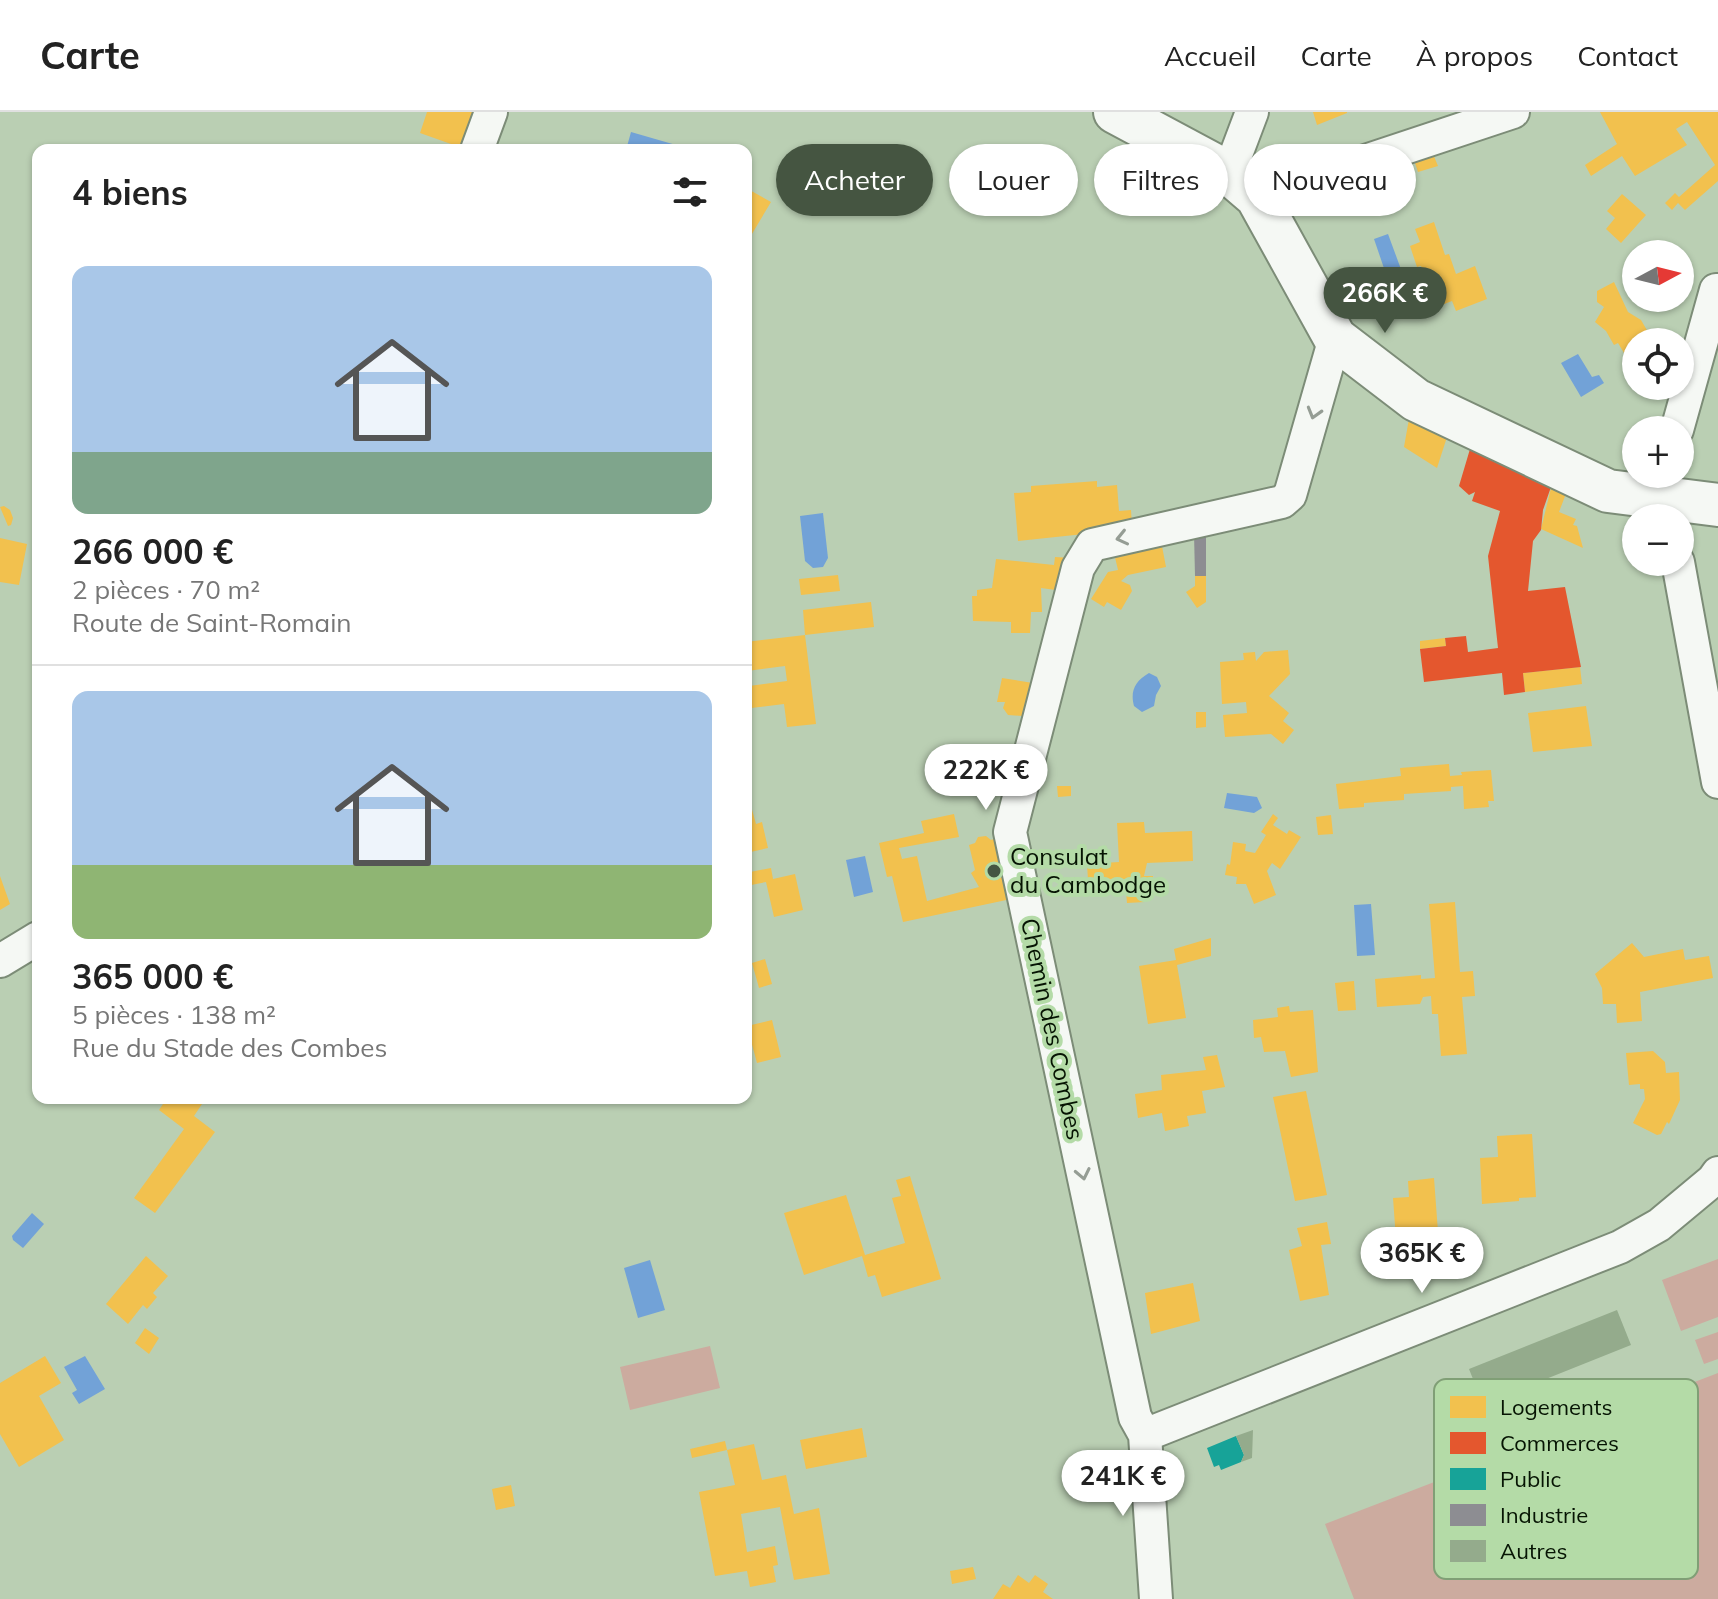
<!DOCTYPE html>
<html lang="fr">
<meta charset="utf-8">
<style>
:root{--surface:#fff;--page:#f2f2f2;--text:#222;--muted:#767676;--line:#e0e0e0;--accent:#455541}
body{margin:0;font-family:Mulish,sans-serif;background:var(--page);color:var(--text);height:100vh;display:flex;flex-direction:column;font-size:30px;white-space:nowrap}
*{box-sizing:border-box;margin:0}
p{font-size:26px;color:var(--muted)}
.icon{flex:none;width:44px;height:44px;fill:none;stroke:currentColor;stroke-width:2;stroke-linecap:round;stroke-linejoin:round}
.map{position:relative;flex:1;overflow:hidden}
.drawer{position:absolute;left:32px;top:32px;width:720px;height:960px;display:flex;flex-direction:column;background:var(--surface);border-radius:16px;box-shadow:0 2px 6px #0004}
.drawer>*{flex:none}
.guide{position:absolute;left:776px;top:32px;width:760px;height:72px;display:flex;gap:16px}
.needle{width:52px;rotate:83deg}
.fabs{position:absolute;left:1622px;top:128px;display:grid;gap:16px}
.fabs a{display:grid;place-items:center;width:72px;height:72px;border-radius:50%;background:var(--surface);box-shadow:0 2px 6px #0004;font-size:40px}
.price{position:absolute;translate:-50% -68px;padding:0 18px;border-radius:28px;background:#fff;color:#222;font-size:26px;line-height:52px;filter:drop-shadow(0 2px 4px #0008)}
.price::after{content:'';position:absolute;left:50%;top:48px;width:24px;height:18px;margin-left:-12px;background:inherit;clip-path:polygon(0 0,100% 0,50% 100%)}
.price.selected{background:var(--accent);color:#fff}
ul{padding:0;list-style:none}
li{display:grid;align-content:center;gap:16px;height:424px;padding:0 40px}
li+li{border-top:2px solid var(--line)}
li span{display:grid;place-items:center;height:248px;border-radius:16px;color:#555}
li>.icon{margin-inline-start:auto}
span .icon{width:144px;height:144px;fill:#fffc;stroke-width:1}
li b{font-size:34px}
h2{display:flex;justify-content:space-between;align-items:center;height:96px;padding:0 40px;font-size:34px}
.tag{padding:0 28px;border-radius:36px;background:var(--surface);box-shadow:0 2px 6px #0004;font-size:28px;line-height:72px}
.tag.selected{background:var(--accent);color:#fff}
header{display:flex;align-items:center;gap:48px;box-sizing:border-box;height:112px;padding:0 40px;background:var(--surface);border-bottom:2px solid var(--line)}
header strong{font-size:38px}
nav{display:flex;gap:44px;margin-inline-start:auto;font-size:28px}
.map>svg:first-child{display:block}
.green{fill:#ccab9f}
.water{fill:#72a2d7}
.homes{fill:#f2c14e}
.shops{fill:#e4572e}
.public{fill:#17a398}
.industry{fill:#8d8d92}
.building{fill:#94ab8c}
.lines{fill:none;stroke-linecap:round;stroke-linejoin:round}
.minor-casing{stroke:#7c8c77;stroke-width:36}
.major-casing{stroke:#7c8c77;stroke-width:46}
.minor{stroke:#f5f8f4;stroke-width:32}
.major{stroke:#f5f8f4;stroke-width:42}
.oneway{stroke:#959d94}
.poi-dot{fill:#455541;stroke:#b4dba7;stroke-width:3}
.labels{text-anchor:middle;stroke-width:8;stroke-linejoin:round;paint-order:stroke}
.poi-label{font-size:24px;fill:#061403;stroke:#b4dba7;text-anchor:start}
.street-label{font-size:24px;fill:#061403;stroke:#b4dba7}
.key{fill:#b4dba7;stroke:#809f76;stroke-width:2}
.key-label{font-size:22px;fill:#061403}
</style>
<header>
<strong>Carte</strong>
<nav><a>Accueil</a><a>Carte</a><a>À propos</a><a>Contact</a></nav>
</header>
<div class="map">
<svg width="1718" height="1487" viewBox="0 0 1718 1487">
<rect width="100%" height="100%" fill="#bacfb3"/>
<path class="green" d="M1718,1147V1205L1681,1219L1662,1168Z
M1718,1220V1247L1704,1252L1695,1228Z
M710,1234L720,1276L630,1298L620,1255Z
M1718,1261V1487H1354L1325,1412Z"/>
<path class="water" d="M631,20L676,33L674,38H626Z
M1388,122L1402,160L1387,165L1374,127Z
M1578,242L1592,265L1599,263L1604,271L1581,285L1561,251Z
M823,401L828,446L823,455L813,456L805,449L800,404Z
M1149,561L1157,565L1161,574L1156,583L1154,594L1142,600L1134,594C1130,579 1135,569 1149,561Z
M1227,681L1257,685L1262,696L1254,701L1224,696Z
M865,744L873,780L854,785L846,748Z
M1371,792L1375,843L1357,844L1354,793Z
M32,1101L44,1112L23,1136L13,1128L12,1124Z
M650,1148L665,1198L638,1206L624,1156Z
M85,1244L105,1277L79,1292L72,1281L77,1278L64,1255Z"/>
<path class="homes" d="M427,0H478L465,37L420,21Z
M1313,0H1347V1L1317,13Z
M1600,0H1718V69L1685,98L1678,91L1672,98L1665,91L1675,81L1679,85L1715,53L1687,10L1676,17L1687,33L1635,64L1622,44L1591,64L1585,53L1617,32Z
M1433,42L1438,54L1418,60L1414,48Z
M746,76L771,90L746,132Z
M1622,82L1646,103L1621,131L1606,117L1615,106L1607,99Z
M1434,110L1445,143L1449,142L1456,162L1475,154L1487,187L1456,199L1452,189L1429,198L1418,170L1426,167L1421,154L1417,155L1410,134L1420,130L1415,117Z
M1614,170L1628,200L1641,208L1648,220L1652,218L1658,230H1636V247L1630,238L1624,241L1618,231L1614,233L1606,219L1595,210L1604,195L1597,190V179Z
M1410,301L1447,325L1437,356L1404,335Z
M1097,369V375L1117,373L1119,399L1131,398L1132,414L1103,420L1018,429L1014,381L1031,380V374Z
M1552,372L1567,379L1559,400L1576,407L1573,413L1577,414L1583,436L1541,417Z
M4,394L10,398L13,406L11,413L8,414L0,395Z
M0,426L27,432L19,473L0,470Z
M1161,429L1166,455L1128,463L1121,469L1130,473L1132,479L1121,498L1107,490L1104,495L1091,487L1108,460L1118,458L1114,441Z
M1055,445L1072,446L1063,479L1041,476L1042,500H1031L1030,521H1011V510L973,509L972,484H977V478L992,476L996,447L1054,453Z
M838,463L840,479L801,483L799,467Z
M1195,464H1206V490L1197,496L1186,480L1195,474Z
M871,490L874,515L805,523L803,498Z
M805,523L816,612L787,615L784,592L751,596L749,574L787,569L785,554L747,559L746,530Z
M1445,526L1446,534L1420,537V529Z
M1288,538L1290,562L1269,584L1289,601L1283,609L1294,618L1283,632L1271,622L1225,625L1223,603L1247,601L1246,590L1222,592L1220,550L1244,548L1243,541L1255,540L1256,549L1264,540Z
M1580,555L1582,572L1525,580L1523,561Z
M1002,566L1039,572L1029,599L1022,604L1008,603L1003,596L1005,590H997Z
M1586,594L1592,634L1533,640L1528,601Z
M1196,600H1206V615L1196,616Z
M1449,652L1450,664L1462,663L1461,660L1491,658L1494,689H1488L1489,695L1464,697L1463,674L1451,675V679L1404,682V688L1364,691V695L1339,697L1336,672L1401,664L1400,656Z
M1057,674H1071V684L1058,685Z
M746,676L756,712L762,710L768,736L746,741Z
M954,702L959,725L899,736L902,747L917,744L927,789L979,775L971,761L975,758L969,733L975,731L978,725L986,724L991,728L997,726L1011,787L903,810L892,764L887,765L879,731L924,721L921,709Z
M1273,702L1278,706L1273,713L1287,722L1289,718L1301,725L1280,757L1272,751L1267,759L1276,783L1254,792L1246,772H1236L1237,765L1225,763L1227,752L1230,753L1233,730L1246,732L1245,739L1255,741L1266,723L1261,720Z
M1331,703L1333,722L1318,723L1316,705Z
M1144,710L1145,721L1192,719L1193,749L1147,751L1144,764H1153V780L1145,781V790L1127,791L1125,767L1088,768L1087,752L1119,750L1117,711Z
M746,746L750,760L771,756L773,767L795,762L803,798L774,805L766,770L746,774Z
M0,764L10,792L0,798Z
M1455,790L1460,860L1473,859L1475,884L1462,885L1467,942L1441,944L1438,902H1432L1431,884L1423,885L1420,892L1377,895L1375,867L1421,863V867L1435,866L1429,792Z
M1211,826V844L1177,853L1186,906L1148,912L1139,854L1176,848L1174,837Z
M1632,831L1644,845L1683,837L1685,848L1709,844L1713,866L1640,880L1642,909L1617,911L1616,892H1603L1602,876L1595,862Z
M765,847L772,872L759,876L752,851Z
M1354,869L1356,898L1338,899L1335,871Z
M1289,894L1290,900L1313,898L1318,960L1291,965L1285,939L1264,940L1261,925L1254,926L1253,908L1278,905L1277,896Z
M772,908L781,945L757,951L747,914Z
M1653,939L1665,950L1666,961L1679,960L1680,988L1669,1012L1667,1010L1661,1022L1657,1023L1633,1011L1645,987L1644,977H1640V972L1629,973L1626,941Z
M1217,943L1225,975L1202,979L1206,1001L1187,1004L1189,1014L1165,1019L1162,1001L1138,1006L1135,982L1162,978L1161,963L1206,958L1203,945Z
M1306,979L1327,1083L1295,1089L1273,985Z
M167,986H206L194,1004L215,1020L155,1101L134,1086L184,1017L159,998Z
M1532,1022L1536,1085L1519,1086V1089L1482,1092L1480,1046L1498,1045L1497,1024Z
M910,1064L941,1167L882,1185L875,1163L868,1165L862,1144L804,1163L784,1101L846,1083L865,1143L905,1131L892,1086L901,1084L896,1068Z
M1434,1066L1438,1120L1425,1121L1426,1138L1397,1141L1393,1086L1409,1085L1408,1069Z
M1327,1110L1331,1132L1321,1133L1329,1183L1300,1189L1289,1138L1302,1134L1297,1116Z
M146,1144L168,1164L153,1181L157,1185L147,1197L143,1193L128,1212L106,1192Z
M1193,1171L1200,1209L1151,1222L1145,1181Z
M145,1216L159,1226L149,1242L135,1231Z
M45,1244L61,1271L39,1284L64,1328L19,1355L0,1322V1271Z
M862,1316L867,1345L806,1357L800,1328Z
M725,1329L727,1338L692,1346L690,1337Z
M754,1332L762,1368L786,1363L794,1402L819,1396L830,1462L794,1468L780,1395L741,1402L747,1440L775,1434L778,1453L773,1454L776,1470L750,1475L747,1459L715,1464L699,1380L735,1373L727,1338Z
M511,1373L515,1394L496,1398L492,1377Z
M973,1455L976,1467L952,1472L950,1459Z
M1018,1463L1029,1471L1035,1463L1048,1472L1043,1480L1053,1487H993L1003,1472L1010,1476Z"/>
<path class="shops" d="M1470,337L1552,372L1543,398L1541,418L1533,429L1528,479L1565,475L1581,555L1523,561L1525,580L1504,583L1502,561L1424,570L1420,537L1446,534L1445,526L1466,524L1468,540L1498,536L1488,444L1500,399L1472,389L1475,380L1469,383L1459,374Z"/>
<path class="public" d="M1236,1324L1244,1343L1241,1350L1221,1358L1219,1353L1214,1355L1207,1336Z"/>
<path class="industry" d="M1206,418V464H1195L1194,421Z"/>
<path class="building" d="M1617,1198L1631,1233L1483,1292L1469,1257Z
M1253,1318L1252,1346L1241,1350L1244,1343L1236,1324Z"/>
<g class="lines">
<g class="minor-casing">
<path id="minor" d="M477,38L491,0
M1229,61L1252,0
M1257,85L1513,0
M1677,318L1716,178
M1678,450L1718,670
M0,849L38,826
M1145,1323L1620,1135L1659,1113L1713,1068L1718,1061
M1156,1487L1145,1323L1135,1305L1010,720L1078,456L1092,433L1282,390L1290,383L1335,226"/>
</g>
<g class="major-casing">
<path id="major" d="M1115,0L1229,61L1257,85L1335,226L1416,288L1608,379L1718,393"/>
</g>
<use href="#minor" class="minor"/>
<use href="#major" class="major"/>
</g>
<defs><path id="oneway-chevron" d="M-2-3.5L2.5 0L-2 3.5" fill="none" stroke-width="1.6" stroke-linecap="round" stroke-linejoin="round" transform="scale(2)"/></defs>
<g class="oneway">
<use href="#oneway-chevron" transform="translate(1314 301) rotate(106)"/>
<use href="#oneway-chevron" transform="translate(1122 426) rotate(167)"/>
<use href="#oneway-chevron" transform="translate(1083 1062) rotate(78)"/>
</g>
<circle class="poi-dot" cx="994" cy="759" r="8"/>
<g class="labels">
<g class="poi-label">
<text x="1010" y="753">Consulat<tspan x="1010" dy="28">du Cambodge</tspan></text>
</g>
<g class="street-label">
<text transform="translate(1052 917) rotate(78)" y="8">Chemin des Combes</text>
</g>
</g>
<rect x="1434" y="1267" width="264" height="200" rx="12" class="key"/>
<rect x="1450" y="1284" width="36" height="22" fill="#f2c14e"/>
<rect x="1450" y="1320" width="36" height="22" fill="#e4572e"/>
<rect x="1450" y="1356" width="36" height="22" fill="#17a398"/>
<rect x="1450" y="1392" width="36" height="22" fill="#8d8d92"/>
<rect x="1450" y="1428" width="36" height="22" fill="#94ab8c"/>
<g class="key-label">
<text x="1500" y="1303">Logements</text>
<text x="1500" y="1339">Commerces</text>
<text x="1500" y="1375">Public</text>
<text x="1500" y="1411">Industrie</text>
<text x="1500" y="1447">Autres</text>
</g>
</svg>
<div class="fabs">
<a><svg class="needle" viewBox="-14 -14 28 28"><path d="M0-13l5 13h-10z" fill="#e53935"/><path d="M0 13l5-13h-10z" fill="#767676"/></svg></a>
<a><svg class="icon" aria-label="locate" viewBox="0 0 24 24"><circle cx="12" cy="12" r="6"/><path d="M12 2v4M12 18v4M2 12h4M18 12h4"/></svg></a>
<a>+</a>
<a>−</a>
</div>
<b class="price selected" style="left:1385px;top:223px">266K €</b>
<b class="price" style="left:986px;top:700px">222K €</b>
<b class="price" style="left:1422px;top:1183px">365K €</b>
<b class="price" style="left:1123px;top:1406px">241K €</b>
<div class="guide">
<a class="tag selected">Acheter</a>
<a class="tag">Louer</a>
<a class="tag">Filtres</a>
<a class="tag">Nouveau</a>
</div>
<section class="drawer">
<h2>4 biens<svg class="icon" aria-label="filters" viewBox="0 0 24 24"><path d="M4 7h16M4 17h16"/><circle cx="9" cy="7" r="2"/><circle cx="15" cy="17" r="2"/></svg></h2>
<ul>
<li><span style="background:linear-gradient(#a9c7e8 75%,#7fa58c 0)"><svg class="icon" aria-label="home" viewBox="0 0 24 24"><path d="M3 11l9-7 9 7M6 9v11h12V9"/></svg></span><div><b>266 000 €</b><p>2 pièces · 70 m²</p><p>Route de Saint-Romain</p></div></li>
<li><span style="background:linear-gradient(#a9c7e8 70%,#8fb573 0)"><svg class="icon" aria-label="home" viewBox="0 0 24 24"><path d="M3 11l9-7 9 7M6 9v11h12V9"/></svg></span><div><b>365 000 €</b><p>5 pièces · 138 m²</p><p>Rue du Stade des Combes</p></div></li>
</ul>
</section>
</div>
